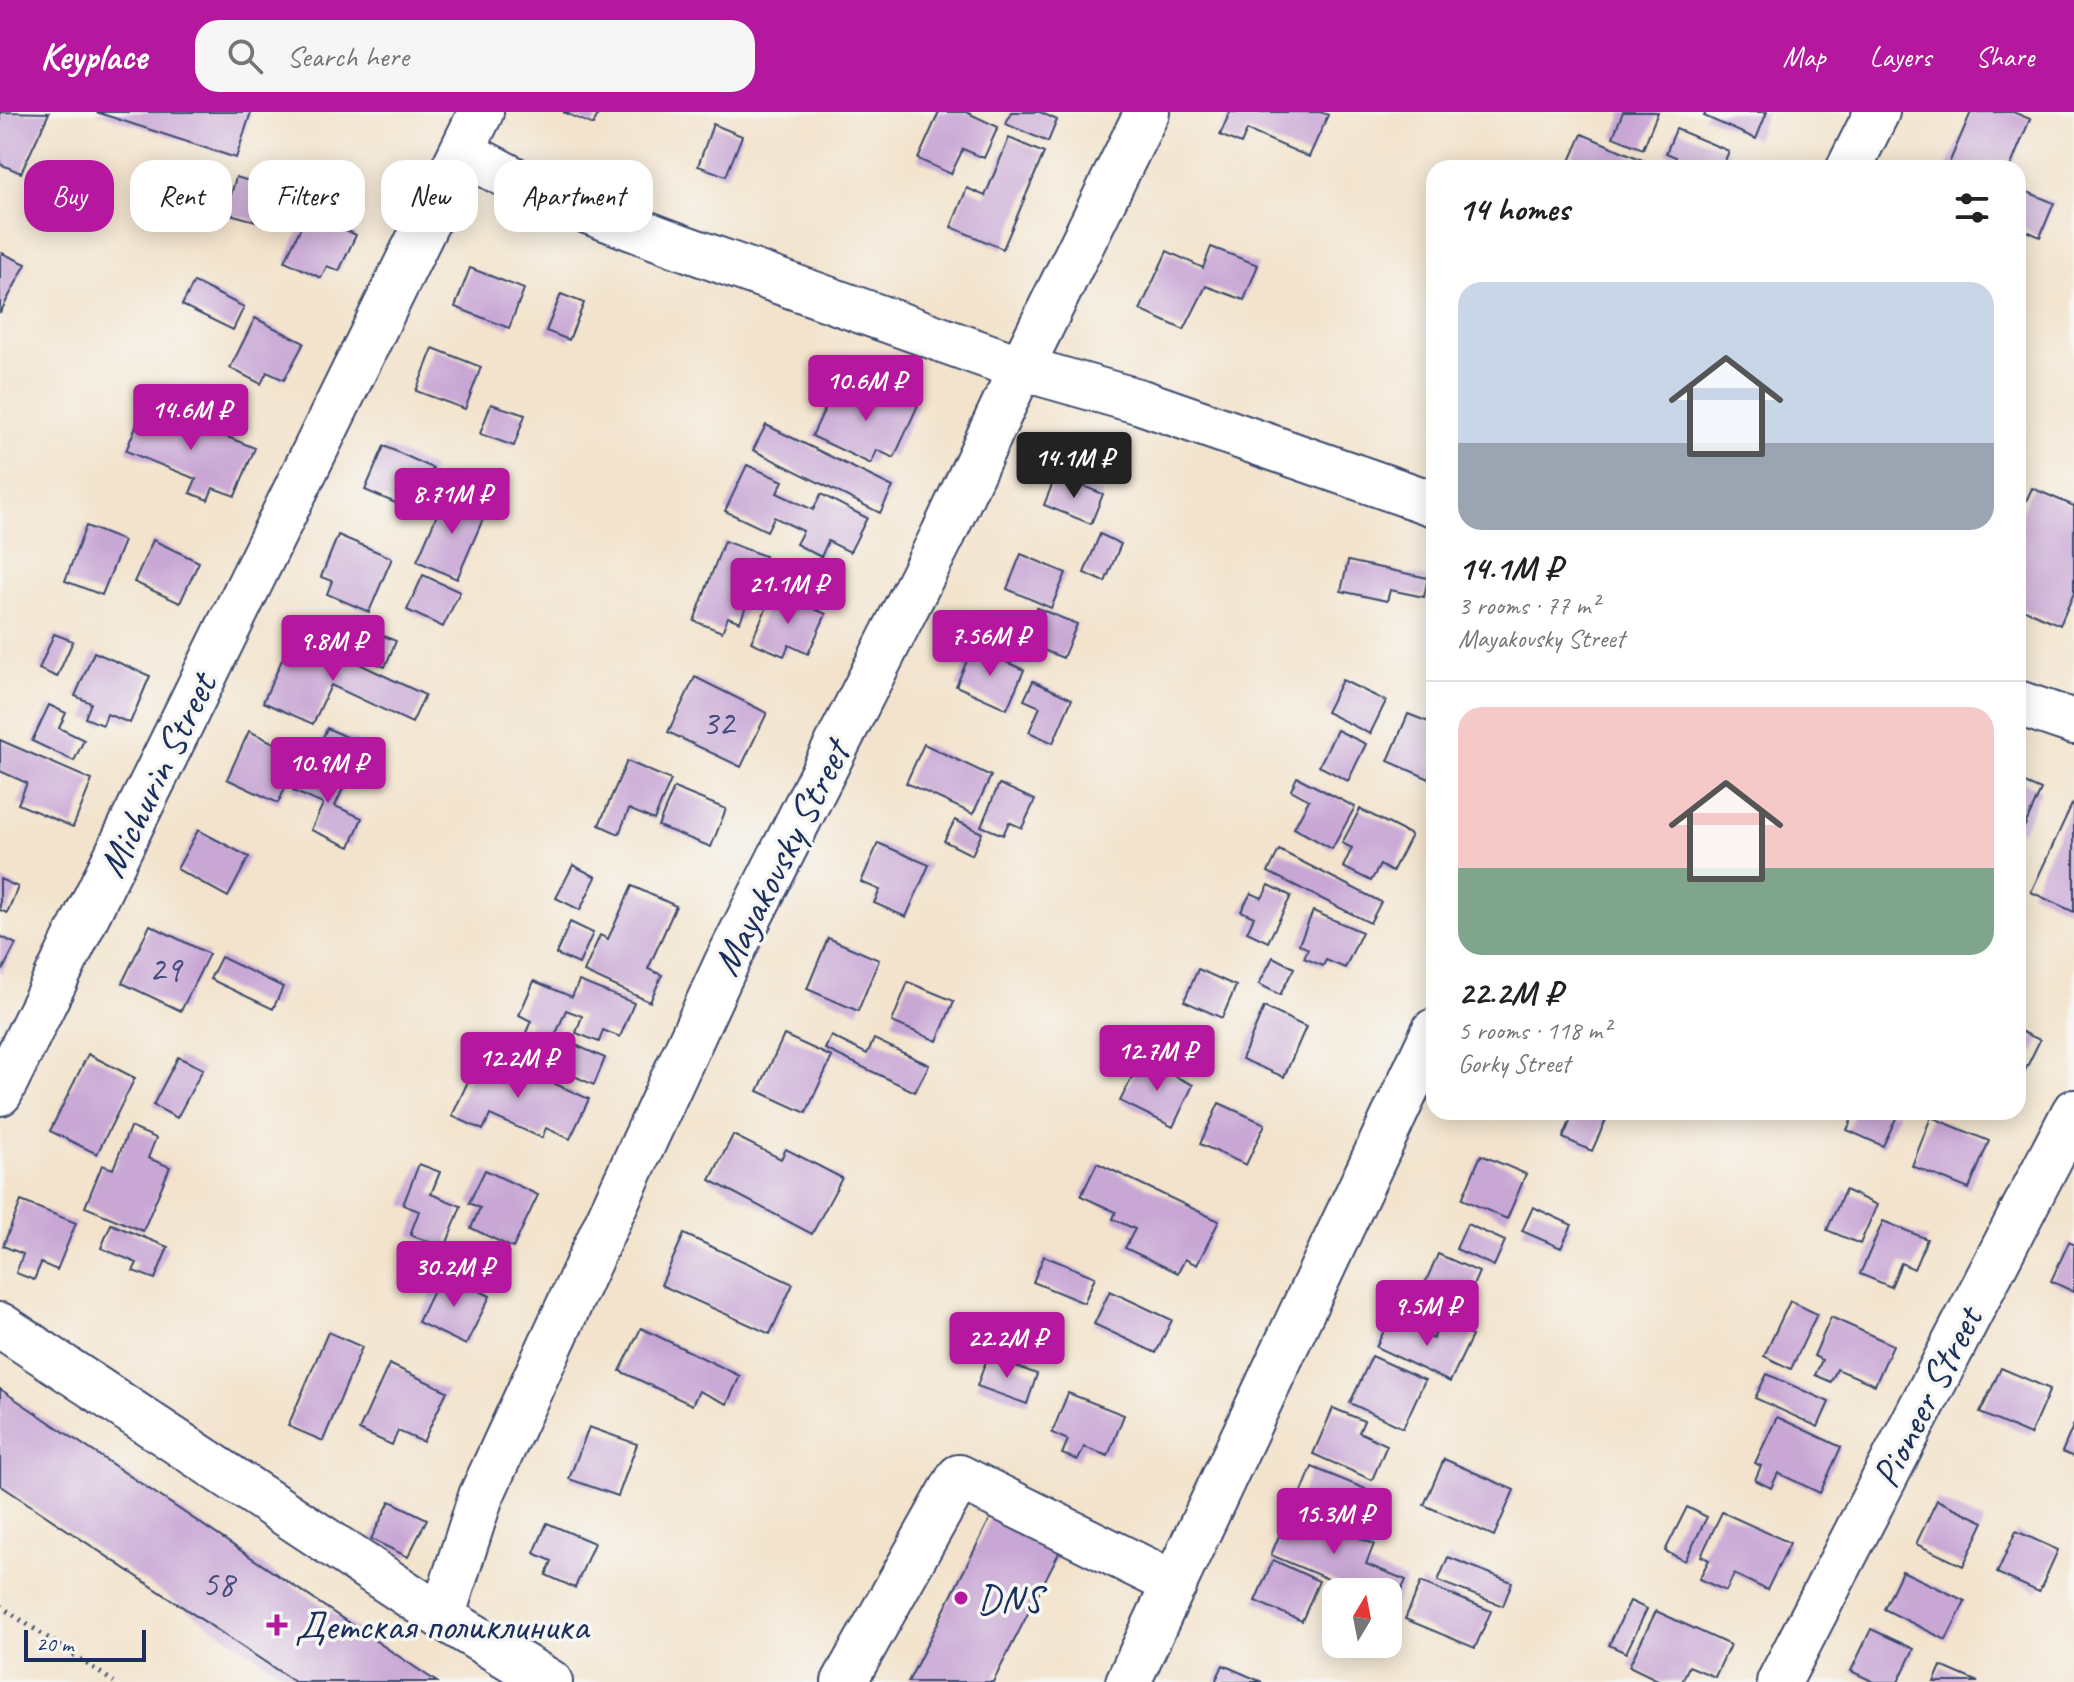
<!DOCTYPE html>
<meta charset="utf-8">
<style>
:root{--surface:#fff;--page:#f6f6f6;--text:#222;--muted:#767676;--line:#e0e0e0;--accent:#b5179e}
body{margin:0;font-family:Caveat,sans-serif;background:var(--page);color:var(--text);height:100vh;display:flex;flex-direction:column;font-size:30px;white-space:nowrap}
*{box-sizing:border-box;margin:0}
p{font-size:26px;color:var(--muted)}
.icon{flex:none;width:44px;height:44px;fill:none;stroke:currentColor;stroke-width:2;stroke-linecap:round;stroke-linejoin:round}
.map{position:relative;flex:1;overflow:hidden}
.side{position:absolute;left:1426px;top:48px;width:600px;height:960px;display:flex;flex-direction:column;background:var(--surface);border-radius:24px;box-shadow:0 4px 20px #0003}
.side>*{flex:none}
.top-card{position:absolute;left:24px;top:48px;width:760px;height:72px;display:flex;gap:16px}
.needle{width:52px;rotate:10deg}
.tools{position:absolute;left:1322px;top:1466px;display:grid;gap:16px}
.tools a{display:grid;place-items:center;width:80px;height:80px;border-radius:16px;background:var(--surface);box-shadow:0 4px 20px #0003;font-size:40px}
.scale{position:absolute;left:24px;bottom:20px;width:122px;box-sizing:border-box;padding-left:8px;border:4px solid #1b2f5e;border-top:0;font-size:22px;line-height:28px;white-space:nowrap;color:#1b2f5e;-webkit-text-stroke:6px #f6f6f2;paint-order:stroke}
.price{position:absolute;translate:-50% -68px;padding:0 18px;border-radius:8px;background:var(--accent);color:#fff;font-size:26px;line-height:52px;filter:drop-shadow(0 2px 4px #0008)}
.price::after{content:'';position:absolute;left:50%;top:48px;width:24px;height:18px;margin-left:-12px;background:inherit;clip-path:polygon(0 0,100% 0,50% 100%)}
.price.selected{background:#222;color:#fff}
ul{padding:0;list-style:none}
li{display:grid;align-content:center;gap:16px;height:424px;padding:0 32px}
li+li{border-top:2px solid var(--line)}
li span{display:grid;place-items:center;height:248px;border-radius:24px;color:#555}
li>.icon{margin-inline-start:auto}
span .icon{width:144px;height:144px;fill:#fffc;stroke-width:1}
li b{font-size:34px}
h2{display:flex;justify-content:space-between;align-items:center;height:96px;padding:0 32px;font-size:34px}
.chip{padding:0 28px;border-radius:24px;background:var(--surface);box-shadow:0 4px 20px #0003;font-size:28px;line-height:72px}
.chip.selected{background:var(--accent);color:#fff}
header{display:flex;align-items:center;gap:48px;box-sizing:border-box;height:112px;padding:0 40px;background:var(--accent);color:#fff}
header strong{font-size:38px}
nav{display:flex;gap:44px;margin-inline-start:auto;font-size:28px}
.search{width:560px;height:72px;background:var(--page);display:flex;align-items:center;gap:20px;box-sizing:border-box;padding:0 28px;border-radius:24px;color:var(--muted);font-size:30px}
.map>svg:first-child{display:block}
.building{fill:#c9a7d5}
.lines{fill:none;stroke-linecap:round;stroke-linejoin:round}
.minor-casing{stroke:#3b4a6e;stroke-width:48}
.path{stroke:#3b4a6e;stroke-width:5;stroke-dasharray:2 6;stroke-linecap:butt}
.minor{stroke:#fff;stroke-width:44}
.poi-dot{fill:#b5179e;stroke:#f6f6f2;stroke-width:3}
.labels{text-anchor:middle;stroke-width:7;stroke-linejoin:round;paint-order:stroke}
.number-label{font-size:36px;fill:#464d7c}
.street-label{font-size:40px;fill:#1b2f5e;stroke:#f6f6f2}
.poi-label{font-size:40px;fill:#1b2f5e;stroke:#f6f6f2;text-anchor:start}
</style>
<header>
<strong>Keyplace</strong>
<div class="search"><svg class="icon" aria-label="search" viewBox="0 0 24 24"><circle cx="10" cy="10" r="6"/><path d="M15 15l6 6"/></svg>Search here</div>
<nav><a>Map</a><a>Layers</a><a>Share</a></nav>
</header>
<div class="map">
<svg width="2074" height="1570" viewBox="0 0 2074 1570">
<rect width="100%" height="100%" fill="#f6f6f2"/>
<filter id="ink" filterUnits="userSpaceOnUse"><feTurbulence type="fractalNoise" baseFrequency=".0125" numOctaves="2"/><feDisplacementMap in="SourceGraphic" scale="16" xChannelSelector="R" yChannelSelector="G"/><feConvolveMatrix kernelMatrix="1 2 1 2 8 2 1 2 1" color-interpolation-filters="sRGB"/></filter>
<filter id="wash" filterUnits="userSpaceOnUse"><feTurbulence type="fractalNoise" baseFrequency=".006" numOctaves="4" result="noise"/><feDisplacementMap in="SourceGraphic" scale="32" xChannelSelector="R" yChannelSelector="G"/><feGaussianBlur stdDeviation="1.8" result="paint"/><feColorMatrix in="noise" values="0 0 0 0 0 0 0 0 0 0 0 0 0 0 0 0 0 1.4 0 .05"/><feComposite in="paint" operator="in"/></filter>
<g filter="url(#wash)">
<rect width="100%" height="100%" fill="#f3e3cc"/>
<g id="blocks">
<path class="building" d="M0,0L49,1L21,61L0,52Z
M96,0H251L236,46Z
M563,0H599L593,13Z
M939,0H966L998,15L984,46L963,37L951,62L918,47Z
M1011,0H1040L1057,8L1048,30L1006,12Z
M1230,0H1322L1328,3L1309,45L1247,18L1241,32L1220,23Z
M1623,0H1658L1643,37L1613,25Z
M1706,0H1767L1756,27L1704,4Z
M1971,0H2013L2030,7L2010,56H1947Z
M713,12L742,24L726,64L698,54Z
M1676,17L1729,39L1722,56H1672L1676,45L1666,41Z
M1582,22L1661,56H1567Z
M1009,26L1044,41L1003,137L951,115L967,76L985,84Z
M236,65L283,79L274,114L226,101Z
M2018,76L2054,91L2040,125L2018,115Z
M308,100L356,123L339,159L327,154L321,166L285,149Z
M1211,135L1258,153L1244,188L1206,174L1184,218L1140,198L1167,139L1203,156Z
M2,141L26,152L0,201V145Z
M470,156L524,177L509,216L455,195Z
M194,170L244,195L233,218L182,193Z
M561,182L584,191L569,228L546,219Z
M255,206L304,231L284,268L267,260L261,272L230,256Z
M433,236L481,255L465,297L416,279Z
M871,271L918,293L894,346L877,338L871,352L812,324L834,277L863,290Z
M145,292L255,336L235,384L213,376L208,388L190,381L196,367L126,339Z
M491,292L525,303L514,334L480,322Z
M766,313L893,375L880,401L753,338Z
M384,334L433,356L414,399L365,378Z
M747,353L783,369L777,381L813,398L821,382L867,406L850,440L828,429L821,445L796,432L803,419L774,405L767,419L725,399Z
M1056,363L1103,382L1091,412L1044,393Z
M2032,376L2074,394V481L2060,513L2018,495V407Z
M446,382L486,400L457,467L417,449Z
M86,414L124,429L102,483L65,469Z
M1100,422L1121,432L1105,470L1084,461Z
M338,423L392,446L369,500L327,482L332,469L321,465Z
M153,428L199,450L180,491L134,470Z
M724,429L765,444L740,510L728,505L722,520L694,509Z
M1021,442L1066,461L1051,496L1007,477Z
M1348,449L1428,466L1424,485L1390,478L1387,489L1341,479Z
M423,463L460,480L443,515L407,498Z
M774,479L826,502L808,542L789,533L784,544L751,530Z
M1037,496L1077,512L1063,546L1023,530Z
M364,516L396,529L385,555L353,542Z
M294,521L425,583L412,611L331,573L313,612L263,590Z
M54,522L73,529L57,565L39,557Z
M973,535L1024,558L1007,597L956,574Z
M94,540L150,564L130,611L107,602L103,613L85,606L91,591L75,584Z
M695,565L767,601L741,655L668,620Z
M1342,568L1386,589L1370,622L1326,600Z
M1033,569L1072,587L1053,631L1029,620L1040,595L1024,588Z
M49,593L66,601L59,616L84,628L74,649L32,629Z
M1408,602L1434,612V669L1388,649Z
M327,616L367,634L355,661L315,643Z
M1337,618L1366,632L1348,669L1319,654Z
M249,619L301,644L278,691L227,667Z
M0,628L92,668L73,715L18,692L27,671L0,659Z
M924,632L991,664L973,702L906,671Z
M627,649L671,668L654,708L629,697L619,722L599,713Z
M305,652L346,670L335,694L362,706L350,735L311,718L323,692L293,679Z
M1297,665L1355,695L1332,737L1294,716L1309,688L1291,678Z
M2018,668L2041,678L2022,720L2018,718Z
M999,672L1035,688L1022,716L1009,710L1003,723L981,714Z
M674,676L726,697L711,735L658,714Z
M2072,692L2074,693V800L2031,780Z
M1360,697L1411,723L1392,760L1380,753L1371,769L1343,755L1352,736L1342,731Z
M955,708L982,721L972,743L944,729Z
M198,718L249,745L228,785L177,757Z
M878,731L929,753L906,805L874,791L880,778L861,770Z
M1279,738L1381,790L1370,811L1268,760Z
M573,753L596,765L580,798L556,786Z
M0,767L18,775L7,801L0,798Z
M1269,773L1291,784L1268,830L1247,820L1254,805L1241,799L1251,781L1262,786Z
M632,774L676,794L648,857L662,863L650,890L584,860L600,823L608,827Z
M1313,799L1362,820L1345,856L1326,848L1323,854L1304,846L1308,837L1299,832Z
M570,810L593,821L579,852L556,842Z
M150,813L209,842L181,899L122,871Z
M0,824L16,832L0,863Z
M828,826L879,848L858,899L807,877Z
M221,845L283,875L273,897L210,867Z
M1273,845L1294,856L1280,883L1259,872Z
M1198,857L1236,874L1222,906L1184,889Z
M534,869L572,885L579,869L634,891L620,925L603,918L599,930L576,921L582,904L566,898L555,924L605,946L594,973L518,939L531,909L519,903Z
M908,870L954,889L937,929L892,910Z
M1264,895L1306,915L1284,965L1242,947Z
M2018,918L2040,928L2018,973Z
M784,923L832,945L806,1001L758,979Z
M831,924L867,942L874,927L929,953L915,980L825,937Z
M482,939L589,987L570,1027L546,1016L542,1026L490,1003L483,1018L452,1004Z
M88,942L135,966L97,1042L50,1019Z
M178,945L203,957L177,1006L153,993Z
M1141,948L1193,973L1173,1015L1120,989Z
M1219,991L1265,1012L1246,1053L1200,1032Z
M1574,1000L1609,1001L1592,1039L1563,1026Z
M1855,1000H1899L1883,1034L1847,1018Z
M1931,1005L1989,1029L1969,1077L1912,1054Z
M130,1015L156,1026L148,1046L170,1055L143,1119L85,1095L102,1053L113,1057Z
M733,1023L781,1047L786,1037L842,1066L812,1122L710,1068Z
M1481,1043L1526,1062L1507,1107L1462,1087Z
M1097,1051L1219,1109L1197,1153L1185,1147L1178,1161L1125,1136L1135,1117L1113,1107L1116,1100L1081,1084Z
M419,1052L440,1060L431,1082L461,1094L445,1136L410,1123L419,1099L403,1093Z
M485,1058L538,1083L513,1136L471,1116L480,1096L469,1091Z
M1845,1078L1877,1093L1860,1132L1827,1118Z
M21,1089L76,1111L57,1158L41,1151L34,1168L16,1161L23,1142L3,1134Z
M1533,1095L1572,1113L1561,1136L1522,1119Z
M1883,1109L1927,1127L1914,1157L1901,1151L1891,1175L1860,1162Z
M111,1112L168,1135L155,1167L133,1159L137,1151L101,1136Z
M1467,1112L1505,1129L1494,1154L1456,1137Z
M684,1122L793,1172L770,1222L661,1173Z
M2069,1130L2074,1133V1180L2051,1169Z
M1438,1142L1479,1160L1462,1199L1421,1180Z
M1044,1144L1095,1165L1084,1191L1033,1170Z
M442,1160L490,1184L466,1233L418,1210Z
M1110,1179L1172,1208L1156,1241L1094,1212Z
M1790,1189L1817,1202L1791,1257L1764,1244Z
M1831,1205L1893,1233L1875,1273L1837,1257L1831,1270L1815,1263L1822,1248L1814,1244Z
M1390,1207L1433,1227L1441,1209L1472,1224L1450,1270L1376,1235Z
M641,1216L740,1264L727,1292L699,1279L692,1293L620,1259Z
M328,1220L362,1235L323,1329L288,1314Z
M988,1244L1037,1262L1027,1292L977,1274Z
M1372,1244L1425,1268L1403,1316L1350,1291Z
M389,1252L447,1279L423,1330L398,1319L392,1333L359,1318Z
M2001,1256L2050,1277L2030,1323L1980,1301Z
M1767,1262L1829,1290L1818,1315L1755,1286Z
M0,1277L437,1570H295L0,1373Z
M1068,1281L1124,1303L1108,1344L1084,1335L1078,1348L1062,1342L1068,1328L1052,1321Z
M1333,1296L1364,1309L1359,1320L1387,1333L1372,1368L1313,1342Z
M1777,1305L1841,1335L1820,1381L1778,1361L1771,1376L1755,1368L1761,1354L1755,1351Z
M2074,1312V1345L2062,1340Z
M589,1315L637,1332L618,1384L569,1367Z
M1444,1347L1514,1378L1494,1424L1424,1393Z
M1312,1355L1390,1387L1374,1427L1296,1395Z
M1937,1388L1984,1410L1963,1454L1916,1432Z
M390,1389L427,1407L408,1445L371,1427Z
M1687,1395L1707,1405L1685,1449L1665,1439Z
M995,1397L1064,1431L993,1570H908Z
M1290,1397L1374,1432L1366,1452L1406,1468L1394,1495L1388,1492V1480H1359L1271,1443Z
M1722,1400L1790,1431L1767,1478L1734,1462L1726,1479L1699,1467L1709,1448L1701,1444Z
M547,1411L594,1431L575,1476L546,1463L552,1449L534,1441Z
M2016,1419L2058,1438L2039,1480L1997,1461Z
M1448,1445L1512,1470L1503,1494L1438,1469Z
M1273,1448L1319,1469L1302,1509L1255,1489Z
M1902,1459L1965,1489L1946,1528L1884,1497Z
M1421,1470L1491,1499L1475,1536L1405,1507Z
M1630,1489L1647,1497L1626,1541L1609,1533Z
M1656,1499L1730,1533L1715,1565L1689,1554L1682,1570H1662L1629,1554Z
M1871,1517L1914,1537L1898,1570H1874L1851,1559Z
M1223,1553L1262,1570H1215Z
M1941,1554L1978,1570H1934Z"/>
</g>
</g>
<g filter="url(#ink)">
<use href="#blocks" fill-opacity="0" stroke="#3b4a6e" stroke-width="2"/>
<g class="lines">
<g class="minor-casing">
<path id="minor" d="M462,40L542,82L674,132L1021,256L1141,290L1434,392
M1849,56L1877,0
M2018,591L2074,610
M0,981L481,0
M0,1213L442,1505L550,1570
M442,1505L481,1384L726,852L943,423L1021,256L1147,0
M844,1570L959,1365L1175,1472
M1128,1570L1434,919
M1779,1570L2074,1000"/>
</g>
<path class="path" d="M0,1494L114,1570"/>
<use href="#minor" class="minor"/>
</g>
</g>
<g class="poi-dot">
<circle cx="961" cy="1486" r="8"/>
<path d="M273 1501h8v8h8v8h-8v8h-8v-8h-8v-8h8z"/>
</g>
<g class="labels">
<g class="number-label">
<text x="718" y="623">32</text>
<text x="165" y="869">29</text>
<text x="218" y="1484">58</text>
</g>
<g class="street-label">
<text transform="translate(156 663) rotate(-64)" y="14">Michurin Street</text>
<text transform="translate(780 746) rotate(-63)" y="14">Mayakovsky Street</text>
<text transform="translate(1926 1285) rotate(-63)" y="14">Pioneer Street</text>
</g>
<g class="poi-label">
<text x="977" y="1500">DNS</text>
<text x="295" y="1527">Детская поликлиника</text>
</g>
</g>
</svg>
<div class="tools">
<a><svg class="needle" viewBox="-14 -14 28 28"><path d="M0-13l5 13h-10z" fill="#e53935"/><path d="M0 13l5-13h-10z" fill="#767676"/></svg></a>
</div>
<div class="scale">20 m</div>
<b class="price" style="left:866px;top:311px">10.6M ₽</b>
<b class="price" style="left:191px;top:340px">14.6M ₽</b>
<b class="price selected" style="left:1074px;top:388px">14.1M ₽</b>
<b class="price" style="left:452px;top:424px">8.71M ₽</b>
<b class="price" style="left:788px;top:514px">21.1M ₽</b>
<b class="price" style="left:990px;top:566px">7.56M ₽</b>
<b class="price" style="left:333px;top:571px">9.8M ₽</b>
<b class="price" style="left:328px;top:693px">10.9M ₽</b>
<b class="price" style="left:1157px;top:981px">12.7M ₽</b>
<b class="price" style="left:518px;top:988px">12.2M ₽</b>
<b class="price" style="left:454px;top:1197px">30.2M ₽</b>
<b class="price" style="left:1427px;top:1236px">9.5M ₽</b>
<b class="price" style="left:1007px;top:1268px">22.2M ₽</b>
<b class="price" style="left:1334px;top:1444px">15.3M ₽</b>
<div class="top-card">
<a class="chip selected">Buy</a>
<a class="chip">Rent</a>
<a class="chip">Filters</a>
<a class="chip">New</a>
<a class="chip">Apartment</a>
</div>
<section class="side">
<h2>14 homes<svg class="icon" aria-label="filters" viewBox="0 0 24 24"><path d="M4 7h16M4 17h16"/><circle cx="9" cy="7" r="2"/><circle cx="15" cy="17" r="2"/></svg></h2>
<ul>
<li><span style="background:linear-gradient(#c9d6e8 65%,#9aa5b1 0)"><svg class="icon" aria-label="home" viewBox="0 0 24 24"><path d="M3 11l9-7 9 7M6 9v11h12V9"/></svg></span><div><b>14.1M ₽</b><p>3 rooms · 77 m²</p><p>Mayakovsky Street</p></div></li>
<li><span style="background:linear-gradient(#f6c9c9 65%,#7fa58c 0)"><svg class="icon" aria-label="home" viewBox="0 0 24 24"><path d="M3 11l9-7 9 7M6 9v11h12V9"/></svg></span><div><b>22.2M ₽</b><p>5 rooms · 118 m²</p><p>Gorky Street</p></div></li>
</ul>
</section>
</div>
